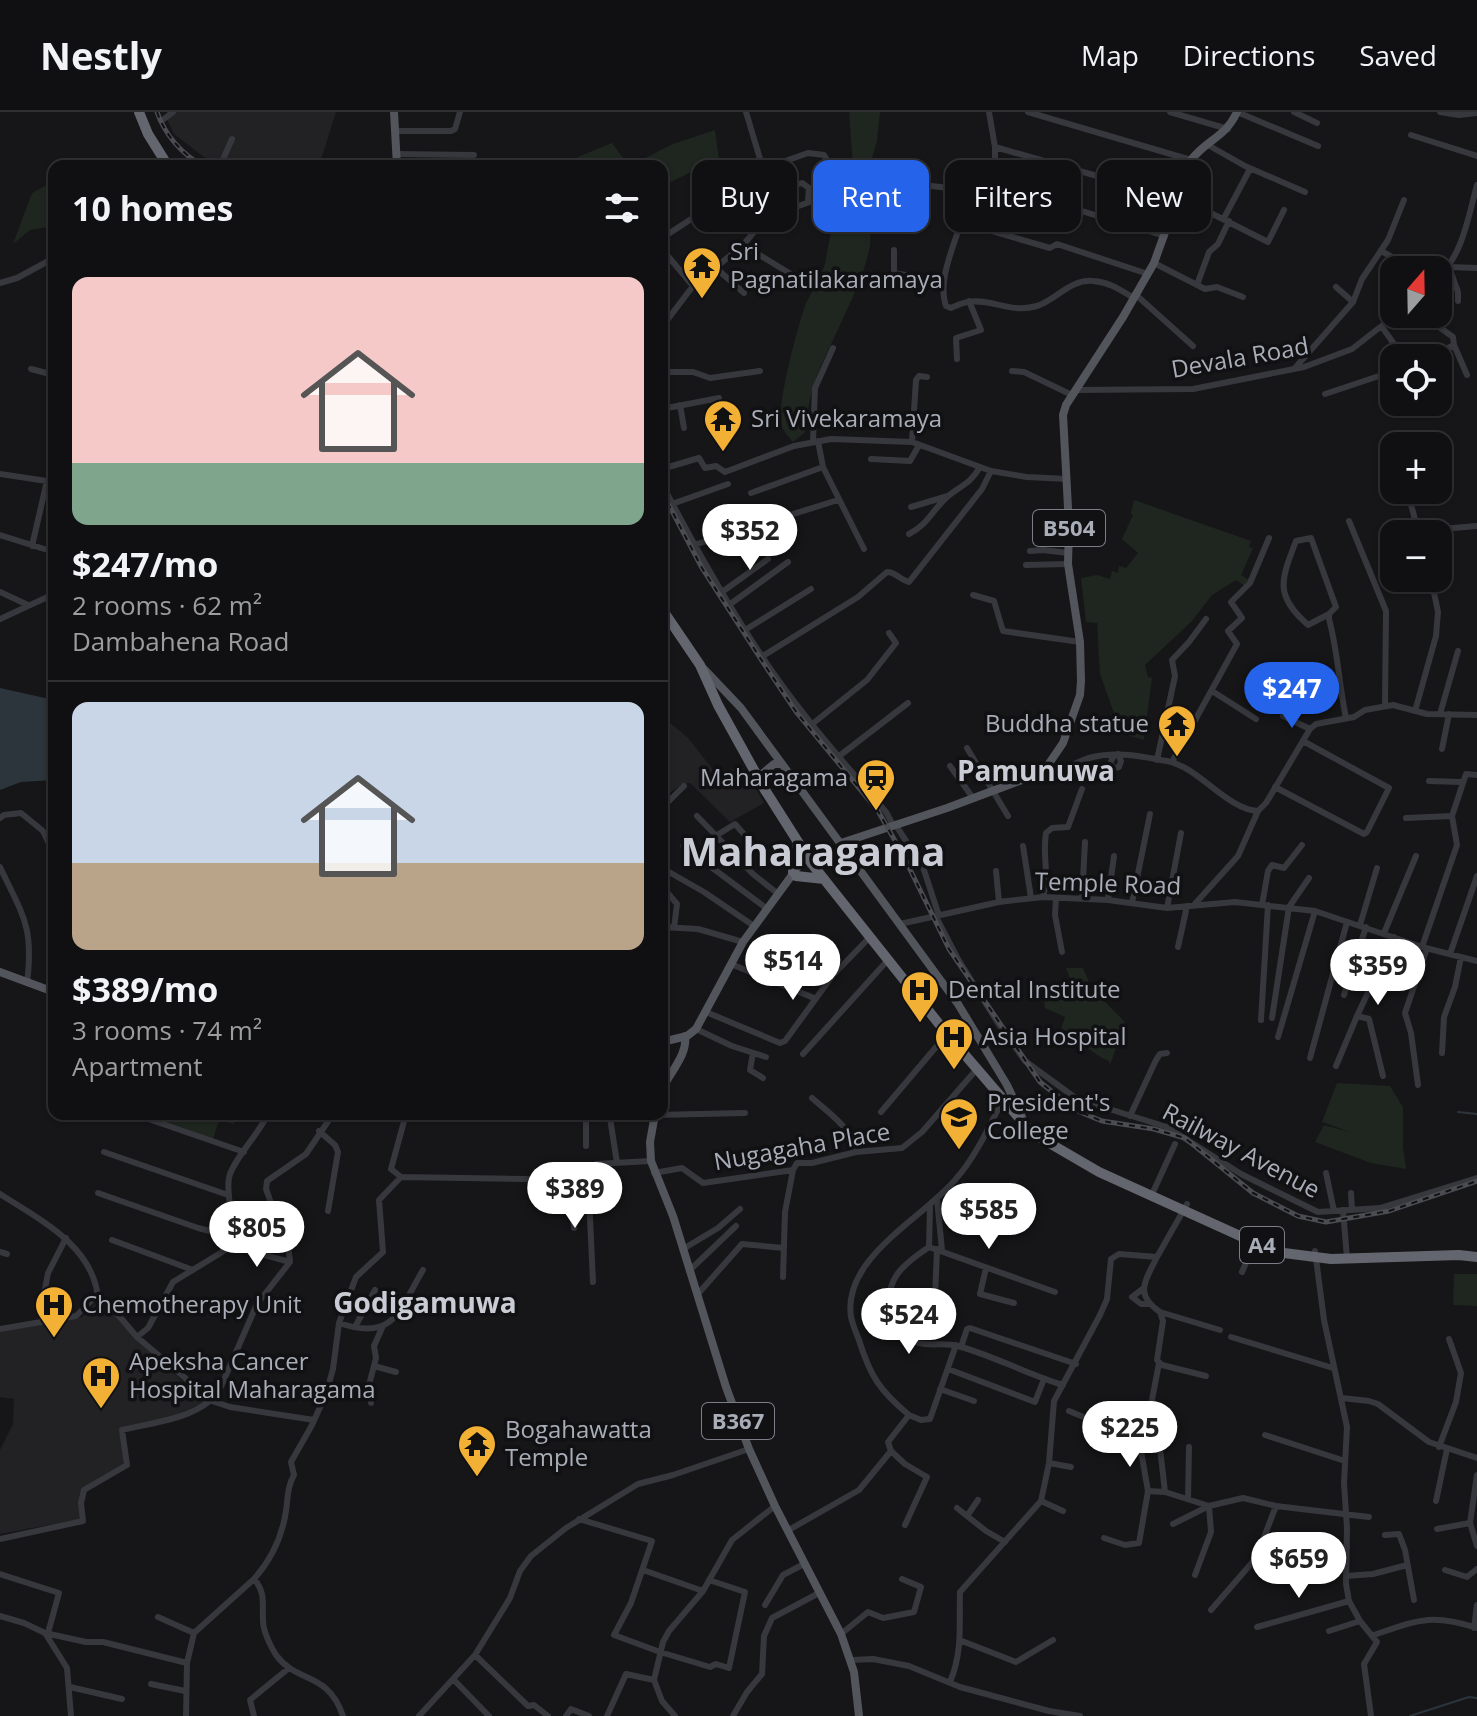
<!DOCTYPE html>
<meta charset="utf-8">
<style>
:root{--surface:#101012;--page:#19191b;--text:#f1f3f6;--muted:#9c9d9f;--line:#303032;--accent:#2563eb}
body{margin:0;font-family:"Open Sans",sans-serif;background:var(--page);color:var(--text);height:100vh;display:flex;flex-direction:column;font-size:30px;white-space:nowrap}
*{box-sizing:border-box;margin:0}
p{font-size:26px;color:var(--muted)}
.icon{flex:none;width:44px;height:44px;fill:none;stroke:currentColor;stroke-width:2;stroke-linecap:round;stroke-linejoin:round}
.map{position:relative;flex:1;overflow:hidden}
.panel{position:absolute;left:48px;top:48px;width:620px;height:960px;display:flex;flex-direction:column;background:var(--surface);border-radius:16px;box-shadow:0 2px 6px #0004,0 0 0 2px var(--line)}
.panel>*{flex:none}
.top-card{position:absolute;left:692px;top:48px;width:664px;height:72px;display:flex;gap:16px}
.needle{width:52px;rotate:20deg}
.buttons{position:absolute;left:1380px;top:144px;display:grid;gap:16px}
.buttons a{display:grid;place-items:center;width:72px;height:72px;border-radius:16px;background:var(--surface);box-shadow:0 2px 6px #0004,0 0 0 2px var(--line);font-size:40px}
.price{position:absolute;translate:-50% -68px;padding:0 18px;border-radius:28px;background:#fff;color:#222;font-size:26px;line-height:52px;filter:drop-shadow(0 2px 4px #0008)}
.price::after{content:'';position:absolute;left:50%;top:48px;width:24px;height:18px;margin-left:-12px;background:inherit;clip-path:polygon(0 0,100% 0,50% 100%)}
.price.on{background:var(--accent);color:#fff}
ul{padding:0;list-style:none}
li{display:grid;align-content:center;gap:16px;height:424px;padding:0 24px}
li+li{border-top:2px solid var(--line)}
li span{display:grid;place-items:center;height:248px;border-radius:16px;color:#555}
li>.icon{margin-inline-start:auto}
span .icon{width:144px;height:144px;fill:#fffc;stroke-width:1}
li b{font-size:34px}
h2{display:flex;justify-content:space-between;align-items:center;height:96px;padding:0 24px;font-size:34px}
.chip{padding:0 28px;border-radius:16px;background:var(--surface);box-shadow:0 2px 6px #0004,0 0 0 2px var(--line);font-size:28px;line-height:72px}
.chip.on{background:var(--accent);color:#fff}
header{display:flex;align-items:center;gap:48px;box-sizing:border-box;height:112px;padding:0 40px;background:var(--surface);border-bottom:2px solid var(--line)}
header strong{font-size:38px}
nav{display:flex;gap:44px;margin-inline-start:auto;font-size:28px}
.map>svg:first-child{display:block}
.built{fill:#222225}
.green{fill:#1e261f}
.water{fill:#2c353c}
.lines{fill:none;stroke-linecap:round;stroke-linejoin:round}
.stream{stroke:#2c353c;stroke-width:2}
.minor{stroke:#37383d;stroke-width:6}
.major{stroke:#53555c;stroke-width:8}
.highway{stroke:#63666e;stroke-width:10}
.rail-casing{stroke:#4a4c52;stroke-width:5}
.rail{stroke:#111113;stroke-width:2;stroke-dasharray:6;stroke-linecap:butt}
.labels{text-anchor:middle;stroke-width:7;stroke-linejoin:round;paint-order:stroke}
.shield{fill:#111113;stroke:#7b7e86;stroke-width:2}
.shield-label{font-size:22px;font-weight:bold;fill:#a8adb8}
.poi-label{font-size:24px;fill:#a8adb8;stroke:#111113;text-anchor:start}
.street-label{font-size:24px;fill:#a8adb8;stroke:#111113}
.quarter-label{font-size:28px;font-weight:bold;fill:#c9ccd4;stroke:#111113}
.town-label{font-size:40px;font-weight:bold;fill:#c9ccd4;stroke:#111113}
</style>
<header>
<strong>Nestly</strong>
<nav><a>Map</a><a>Directions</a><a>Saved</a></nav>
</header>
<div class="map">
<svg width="1477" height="1604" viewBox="0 0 1477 1604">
<rect width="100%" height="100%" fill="#161618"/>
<path class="built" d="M175,0H336L319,54H230L204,45L174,22L167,7Z
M662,604L688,626L714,659L744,656L764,691L730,710L690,671L683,672L662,686Z
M99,1187L106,1190L136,1226L205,1290L170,1306L120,1317L124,1352L81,1378L80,1407L0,1422V1338L13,1312L14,1287L0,1285V1220L82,1205Z"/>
<path class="green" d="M849,0H880L877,29L866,66L854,69Z
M715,18L719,47L662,74V54H556L612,31L629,54L673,32Z
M54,69V114L30,118L13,132L32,81Z
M870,73L860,105C863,109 868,116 870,121C876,149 827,236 816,266C810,283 807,302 805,320L793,330C790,326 784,320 782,315C775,297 798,214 805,194C810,181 820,169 824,155C830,135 827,105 853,100L857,75Z
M1134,388L1251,429L1249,435L1253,436L1241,463L1249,468L1245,474L1236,468L1212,483L1192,509L1145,553L1148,565L1152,566L1144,628L1121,621L1100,562L1097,511L1086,510L1081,466L1097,463L1110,467L1112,459L1118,461L1119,454L1126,456L1138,441L1122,427L1133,403L1131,401Z
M1066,856H1083L1092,877L1125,910L1110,953L1109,949C1086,940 1085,926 1060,920L1065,905L1045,896L1043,882L1065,888L1072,872Z
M1337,971L1390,974L1403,995V1035L1406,1057L1371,1051L1315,1030L1324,1013L1350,1020L1322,1010Z
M145,1002H238L234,1012L219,1008L213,1027Z
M1454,1162H1477V1194L1453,1193Z"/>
<path class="water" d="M0,576L54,588V668L21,670L0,678Z"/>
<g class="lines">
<path class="stream" d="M1458,1000L1477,1002
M1410,1604L1469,1585L1477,1586"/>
<path class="minor" d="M746,0L763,57L808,41L824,43L831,54L840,79
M989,0L995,35
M1028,0L1191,48
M1170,0L1228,17
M1237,0L1318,34
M1294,0L1317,11
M1440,0L1459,3L1477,1
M164,7L173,0
M396,19H451L455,17L460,0
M1411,23L1477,44
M1208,33L1245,54L1305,80
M396,42L474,43
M220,54L232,27
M995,73V35L1178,87
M995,73L1165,124
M989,80C982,94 969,95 961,110L1050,136L1057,132L1148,162
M1179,85L1268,130L1284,98
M1224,106L1250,57
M961,110C954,134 937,169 946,194L951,196C956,194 963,190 969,190C991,186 1010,202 1037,194C1056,188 1070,167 1093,169C1109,170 1119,177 1132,185
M662,126L699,102L802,71L809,76L808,90
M743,133L794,164
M662,137L693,174
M894,138V161L944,170
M1381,139L1396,147
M1154,151L1205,177L1217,175L1243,185
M716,156L744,181
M1438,165C1463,143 1468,105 1477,73
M0,171L17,166L54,146
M1197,173L1209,140L1218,132L1229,109
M1336,175L1353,190
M1135,182L1193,234
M1458,189V180L1449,155L1477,156
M1421,202L1453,225L1454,233L1467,263
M662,215L693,174L743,133L759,114L787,98L873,68L989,80L995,73
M1382,215L1404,246
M1427,246L1454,233
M957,247L956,226L981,218L969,189
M1295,256L1353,190L1362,167L1388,128L1404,88
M31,257L54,263
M1012,259L1024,260L1072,283
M662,260H693L710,266L760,259
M1076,278L1193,277L1304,255L1352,237L1397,202
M1325,282L1394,259
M680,293L684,316
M662,297L719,286
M854,304L913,311
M813,329L815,276L833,236
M818,329L823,355L864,437
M912,330L916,268L919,264L927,265
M871,347L910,349L919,333
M662,357L699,346L705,356L716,354L725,360L794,334L831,327L912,330L991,359L1027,365L1067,367
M0,362L47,369L32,434
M662,372C696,437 732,502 774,562C808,611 848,655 886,700L893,713
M1407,378L1419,422
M751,381L823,355
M672,392L728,372
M911,395L948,384
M1349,409L1386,499L1385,594
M1418,419L1477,414
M909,422C927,413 932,399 946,386C960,373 969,374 980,355
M0,423L54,440
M694,433L838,388
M1030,439L1043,438L1068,441
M1026,453L1068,452
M0,480L28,493
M722,480L768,447
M973,483L994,489L1003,519L1080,530
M729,493L788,450
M1329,502L1308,513C1274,483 1281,468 1296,429L1311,426L1336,495L1329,502V507C1338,540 1339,573 1346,606
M0,507L54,482
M745,518L811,477
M763,544L858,485L887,460C896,460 900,468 909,470L982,377L991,359
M1212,579L1256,607
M1415,599L1436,524L1438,500L1431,466
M1440,602L1458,539
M1283,604L1310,617
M811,613L867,568L896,531L889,521
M967,636L1008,704
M1442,637L1449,602
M1114,643L1110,652L1115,656L1119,655L1121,649L1118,642
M838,645L908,591
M1157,648L1175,564L1172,548L1189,530L1206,507
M1172,650L1237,532L1228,519L1242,506L1231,490L1250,471L1269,426
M950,654L973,686
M1035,663C1058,666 1071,650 1093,645C1117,639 1143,645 1167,649C1199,655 1226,697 1258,699
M1429,669L1461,670
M1275,675L1364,722L1367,720L1389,676L1303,629
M662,696L684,674
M697,704L753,762L777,781
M0,706L4,703L21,701L43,719L54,742
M1406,706L1452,704
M895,712L923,755L939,804
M717,723L735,712L751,730
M683,734L766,796
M1023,734L1031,786
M0,755C23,804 34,814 27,871
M662,756L704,780L754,814
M996,759L999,790
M666,779L677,792L674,816
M1043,785C1050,759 1042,746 1046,721L1052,716L1068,715L1082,677
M1056,786L1055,803L1062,840
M1082,787L1085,730
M1108,788L1114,744
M1132,791L1150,702
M1262,793L1268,759L1272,753L1284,756L1302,733
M1193,794L1238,744L1258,699L1266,691L1310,617L1316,612L1354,605L1365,598L1393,593L1427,602L1477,603
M1167,796L1181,721
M936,805L958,847L998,911L1025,949L1077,987L1167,1015L1241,1062L1318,1100L1380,1096L1477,1066
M900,812L999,790L1043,785L1108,788L1167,796L1235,790L1315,799L1422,835L1477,849
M1360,813L1377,756
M662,815L698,817L743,830
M1384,821L1416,744
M1178,835L1187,794
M1422,835L1457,733L1452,704L1466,662L1477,663
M1450,842L1477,764
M731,852L814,886
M1344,883L1366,815
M706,900L780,931L785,929L833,863L869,826
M1272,906L1289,795L1309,766
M1261,908L1268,793
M696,917L732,934L766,945
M1278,925L1315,799
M753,941L750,958L763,966
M1442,941L1444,905L1455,875L1461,845
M803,942L887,849
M1310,946L1347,810
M1336,954L1357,904
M1383,964L1369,907L1357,904L1394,825
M1418,973L1411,921L1405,901L1427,836
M812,986C830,1002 851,1015 856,1040
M881,1000L947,922
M134,1002L244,1040
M655,1003L745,1001
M1130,1004L1156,948L1160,942L1167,941
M610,1006L617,1051
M319,1019L335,1033L338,1040L328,1099
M586,1034V1002
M104,1040L228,1083
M654,1061L682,1056L703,1071L793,1058L797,1051H812L856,1040L902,1036L922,1020L976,958
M1326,1061L1334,1099
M588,1064L593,1170
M401,1065L580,1068L588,1064L591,1056L596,1052L651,1049
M557,1068L561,1087
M569,1068L574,1116
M1154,1078L1175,1032
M98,1081L198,1116L234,1125
M1351,1081L1352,1098
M0,1082C40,1108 92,1133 98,1185
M937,1087L942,1138
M930,1095L929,1135L1055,1180
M1343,1098L1347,1146
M112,1128L193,1158
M232,1134L290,1150
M929,1135C902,1153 883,1168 891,1204C893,1216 903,1225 915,1230C929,1235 944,1230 958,1234C994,1244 1027,1262 1063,1273
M683,1137L718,1116L740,1097
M1315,1139L1324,1208L1347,1315L1344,1371L1347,1416L1346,1472L1349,1489L1360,1509L1377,1530L1364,1552L1371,1604
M0,1140L7,1142
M1157,1145C1145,1169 1134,1182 1160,1200L1163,1209L1157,1248L1162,1253L1206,1264
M986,1156L980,1182L1014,1191
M689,1159L736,1114
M1242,1160L1257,1125
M783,1165L785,1100L793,1058
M1144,1176L1132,1185L1141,1192H1149
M44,1182L48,1161L66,1126
M697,1183L742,1132L784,1136
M935,1185L937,1137
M1160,1200L1220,1218
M339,1211C395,1230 399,1198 423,1158
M355,1215L375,1178
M0,1217L76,1204L93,1187L100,1186L108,1191L137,1225L212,1289L230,1295L314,1308
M137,1225L148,1216L173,1170L232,1134C238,1112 225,1088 229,1066C231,1051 260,1020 268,1002
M1231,1225L1333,1256
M961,1235L967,1217L970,1216L1076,1252
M374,1254L396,1260
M948,1257L1035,1290L1044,1267
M940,1277L974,1289
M1342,1286L1369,1289L1378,1292L1429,1330L1477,1346
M371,1291L369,1273L376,1246L374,1234L382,1216
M1069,1299L1139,1328
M909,1303L921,1308L930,1307L956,1233
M1265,1323L1345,1349
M1439,1335L1456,1290L1461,1261L1449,1227
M1160,1336L1165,1380
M891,1339L905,1352L927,1365L905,1413
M1049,1351L1071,1355
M1477,1363L1470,1411L1477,1434
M1148,1379L1165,1380L1209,1394L1243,1386L1276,1394L1369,1405
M1188,1387L1189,1335
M1041,1389L1063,1399
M1436,1389L1447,1337
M957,1396L986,1419L1005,1430
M967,1404L978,1388
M579,1407L652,1429L631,1491L614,1523L660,1540L710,1555L716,1552L729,1556L745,1480L709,1468
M1173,1412L1209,1394L1211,1420L1195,1463
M1437,1417L1470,1411
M787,1419L859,1378L891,1339L888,1330L909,1303C880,1279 870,1264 859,1228C856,1221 853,1213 851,1205C842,1146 922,1107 955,1068C975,1046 989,1015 1002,989
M1385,1423L1399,1422L1405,1438L1414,1488
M1104,1426L1125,1433L1139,1431L1148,1379L1139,1328L1148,1309L1159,1251
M0,1427L83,1409L81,1391L84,1378L127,1353L122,1318C153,1310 199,1307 219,1279L257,1192L290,1150L289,1140L266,1077L267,1069L306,1042L333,1002
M1317,1436L1347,1435
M643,1458L703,1479
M1445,1458L1467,1465L1477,1457
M0,1462L59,1481L48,1521
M1346,1464L1373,1462L1407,1453
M254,1467C271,1448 282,1425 286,1399C288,1386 287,1375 294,1363L291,1350L312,1313L326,1282L333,1257L339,1211L356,1165L383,1140L379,1088L401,1065L391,1057L406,1002
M765,1493L783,1463L804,1452
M1211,1498L1256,1446L1276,1394
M0,1504L24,1511L45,1521L86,1530H103L187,1551L186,1604
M158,1505L194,1521
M1257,1515L1349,1489
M1474,1516L1477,1493
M1329,1519L1360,1509
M45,1521L67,1556L71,1604
M841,1522L868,1500L883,1506L914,1500L921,1475L902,1467
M1374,1523C1418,1508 1431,1501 1477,1516
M962,1529L1016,1550L1053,1528
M475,1543L528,1594L534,1593L548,1604
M852,1548L873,1547L909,1554L960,1575L1049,1599L1080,1604
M187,1551L194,1521L254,1467C266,1481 262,1491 263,1508C263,1519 270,1533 276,1543C297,1572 328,1559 343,1604
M454,1568L489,1604
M950,1570C963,1539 959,1512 960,1480L1041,1389L1049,1351L1054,1289L1100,1203L1107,1187L1111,1147L1119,1142L1157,1145L1187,1092
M151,1572L185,1579
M70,1575L122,1587
M254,1604L250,1588L289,1556
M419,1604L475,1543L510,1486L520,1459L531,1444L566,1416L638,1372L673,1363L749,1337
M566,1604L571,1597L589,1604
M607,1604L626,1562L654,1568
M675,1604L662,1589L654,1568L663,1530L669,1519L703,1479L732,1428L775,1394
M733,1604L747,1580L762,1562L764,1524L772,1506L819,1481"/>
<path class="major" d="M394,0L397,54
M704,557L741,596L958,892L1007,973L1022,1005
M762,672V662L774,652H782
M841,731L947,696L1035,663L1048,653L1063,631L1080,583L1081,569L1080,530L1068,452L1069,414L1063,303L1066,293L1123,205L1154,151L1191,48C1206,28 1226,25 1237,0
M0,860L54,880
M662,930L687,924L696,917L743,830L806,744
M662,978C669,961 688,943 685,924
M655,1002L650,1030L651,1049L673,1104L726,1275L749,1337L775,1394L841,1522L854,1560L859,1604"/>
<path class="highway" d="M139,0L148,22L168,54
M662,497L700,553L718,593L765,678L812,752L947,922L1032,1021L1099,1060L1238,1123L1284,1141L1331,1147L1459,1143L1477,1145
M793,760L798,732
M796,764L824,767"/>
<g class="rail-casing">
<path id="rail" d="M157,0C165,23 182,42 203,54
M662,380L702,456L768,558L797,601L878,699L902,741L949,837L1040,970L1075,998L1102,1009L1154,1017L1185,1026L1253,1081L1298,1104L1326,1110L1355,1105L1389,1099L1477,1069"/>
</g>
<use href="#rail" class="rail"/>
</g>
<defs>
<g id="temple-pin" transform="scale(2)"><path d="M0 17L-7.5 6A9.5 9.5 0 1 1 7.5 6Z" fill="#f2b134" stroke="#111113"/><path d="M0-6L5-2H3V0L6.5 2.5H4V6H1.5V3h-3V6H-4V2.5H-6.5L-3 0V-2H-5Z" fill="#111"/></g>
<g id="station-pin" transform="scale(2)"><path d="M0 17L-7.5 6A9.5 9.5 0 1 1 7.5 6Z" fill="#f2b134" stroke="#111113"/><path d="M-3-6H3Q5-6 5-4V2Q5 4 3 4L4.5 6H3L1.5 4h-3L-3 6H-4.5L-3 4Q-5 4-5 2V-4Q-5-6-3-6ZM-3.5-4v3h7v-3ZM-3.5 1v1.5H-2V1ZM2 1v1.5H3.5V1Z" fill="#111"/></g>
<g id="hospital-pin" transform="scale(2)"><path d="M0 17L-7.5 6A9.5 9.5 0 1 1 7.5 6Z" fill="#f2b134" stroke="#111113"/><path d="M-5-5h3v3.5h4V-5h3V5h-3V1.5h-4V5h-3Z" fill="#111"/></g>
<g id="school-pin" transform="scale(2)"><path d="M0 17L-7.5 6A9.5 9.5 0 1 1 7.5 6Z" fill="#f2b134" stroke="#111113"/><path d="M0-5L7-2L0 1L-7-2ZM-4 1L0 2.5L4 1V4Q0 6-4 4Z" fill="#111"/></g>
</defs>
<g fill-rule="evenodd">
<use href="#temple-pin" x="702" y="154"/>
<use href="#temple-pin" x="723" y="307"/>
<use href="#temple-pin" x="1177" y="612"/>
<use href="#station-pin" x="876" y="666"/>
<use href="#hospital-pin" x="920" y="878"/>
<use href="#hospital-pin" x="954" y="925"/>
<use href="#school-pin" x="959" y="1005"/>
<use href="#hospital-pin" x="54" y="1193"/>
<use href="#hospital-pin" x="101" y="1264"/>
<use href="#temple-pin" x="477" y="1332"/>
</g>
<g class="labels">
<g class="shield">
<rect x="1033" y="398" width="72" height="36" rx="6"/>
<rect x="1240" y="1115" width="44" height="36" rx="6"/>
<rect x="702" y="1291" width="72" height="36" rx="6"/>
</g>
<g class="shield-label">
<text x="1069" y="424">B504</text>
<text x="1262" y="1141">A4</text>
<text x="738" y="1317">B367</text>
</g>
<g class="poi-label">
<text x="730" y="148">Sri<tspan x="730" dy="28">Pagnatilakaramaya</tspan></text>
<text x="751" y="315">Sri Vivekaramaya</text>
<text x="1149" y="620" text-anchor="end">Buddha statue</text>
<text x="848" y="674" text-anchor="end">Maharagama</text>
<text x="948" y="886">Dental Institute</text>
<text x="982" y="933">Asia Hospital</text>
<text x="987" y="999">President's<tspan x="987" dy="28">College</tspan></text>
<text x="82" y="1201">Chemotherapy Unit</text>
<text x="129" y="1258">Apeksha Cancer<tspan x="129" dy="28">Hospital Maharagama</tspan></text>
<text x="505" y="1326">Bogahawatta<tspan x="505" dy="28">Temple</tspan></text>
</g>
<g class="street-label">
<text transform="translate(1240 246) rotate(-10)" y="8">Devala Road</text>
<text transform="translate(1108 772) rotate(2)" y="8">Temple Road</text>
<text transform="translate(802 1035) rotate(-10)" y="8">Nugagaha Place</text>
<text transform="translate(1241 1039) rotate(28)" y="8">Railway Avenue</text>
</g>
<g class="quarter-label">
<text x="1036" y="669">Pamunuwa</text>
<text x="425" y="1201">Godigamuwa</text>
</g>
<g class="town-label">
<text x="813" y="754">Maharagama</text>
</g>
</g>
</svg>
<div class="buttons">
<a><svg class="needle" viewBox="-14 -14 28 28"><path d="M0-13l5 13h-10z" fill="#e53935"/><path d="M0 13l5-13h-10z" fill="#9c9d9f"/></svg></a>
<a><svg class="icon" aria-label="locate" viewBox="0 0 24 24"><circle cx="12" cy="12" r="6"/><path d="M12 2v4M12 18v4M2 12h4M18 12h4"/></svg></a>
<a>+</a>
<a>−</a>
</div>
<b class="price" style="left:750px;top:460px">$352</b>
<b class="price on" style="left:1292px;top:618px">$247</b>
<b class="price" style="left:793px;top:890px">$514</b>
<b class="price" style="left:1378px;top:895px">$359</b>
<b class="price" style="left:575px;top:1118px">$389</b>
<b class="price" style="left:989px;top:1139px">$585</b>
<b class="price" style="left:257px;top:1157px">$805</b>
<b class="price" style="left:909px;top:1244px">$524</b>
<b class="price" style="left:1130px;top:1357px">$225</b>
<b class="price" style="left:1299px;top:1488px">$659</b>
<div class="top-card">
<a class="chip">Buy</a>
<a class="chip on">Rent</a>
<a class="chip">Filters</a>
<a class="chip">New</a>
</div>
<section class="panel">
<h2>10 homes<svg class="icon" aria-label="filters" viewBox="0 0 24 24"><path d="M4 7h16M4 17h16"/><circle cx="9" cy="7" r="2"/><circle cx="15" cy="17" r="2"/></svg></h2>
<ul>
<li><span style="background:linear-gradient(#f6c9c9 75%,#7fa58c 0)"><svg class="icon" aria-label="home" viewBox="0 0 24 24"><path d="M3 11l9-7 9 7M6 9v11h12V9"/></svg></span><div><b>$247/mo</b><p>2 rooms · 62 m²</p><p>Dambahena Road</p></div></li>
<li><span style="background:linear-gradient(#c9d6e8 65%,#b9a48a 0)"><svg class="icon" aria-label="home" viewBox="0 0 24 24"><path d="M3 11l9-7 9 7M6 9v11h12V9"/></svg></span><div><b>$389/mo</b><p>3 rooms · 74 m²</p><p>Apartment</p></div></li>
</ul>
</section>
</div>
